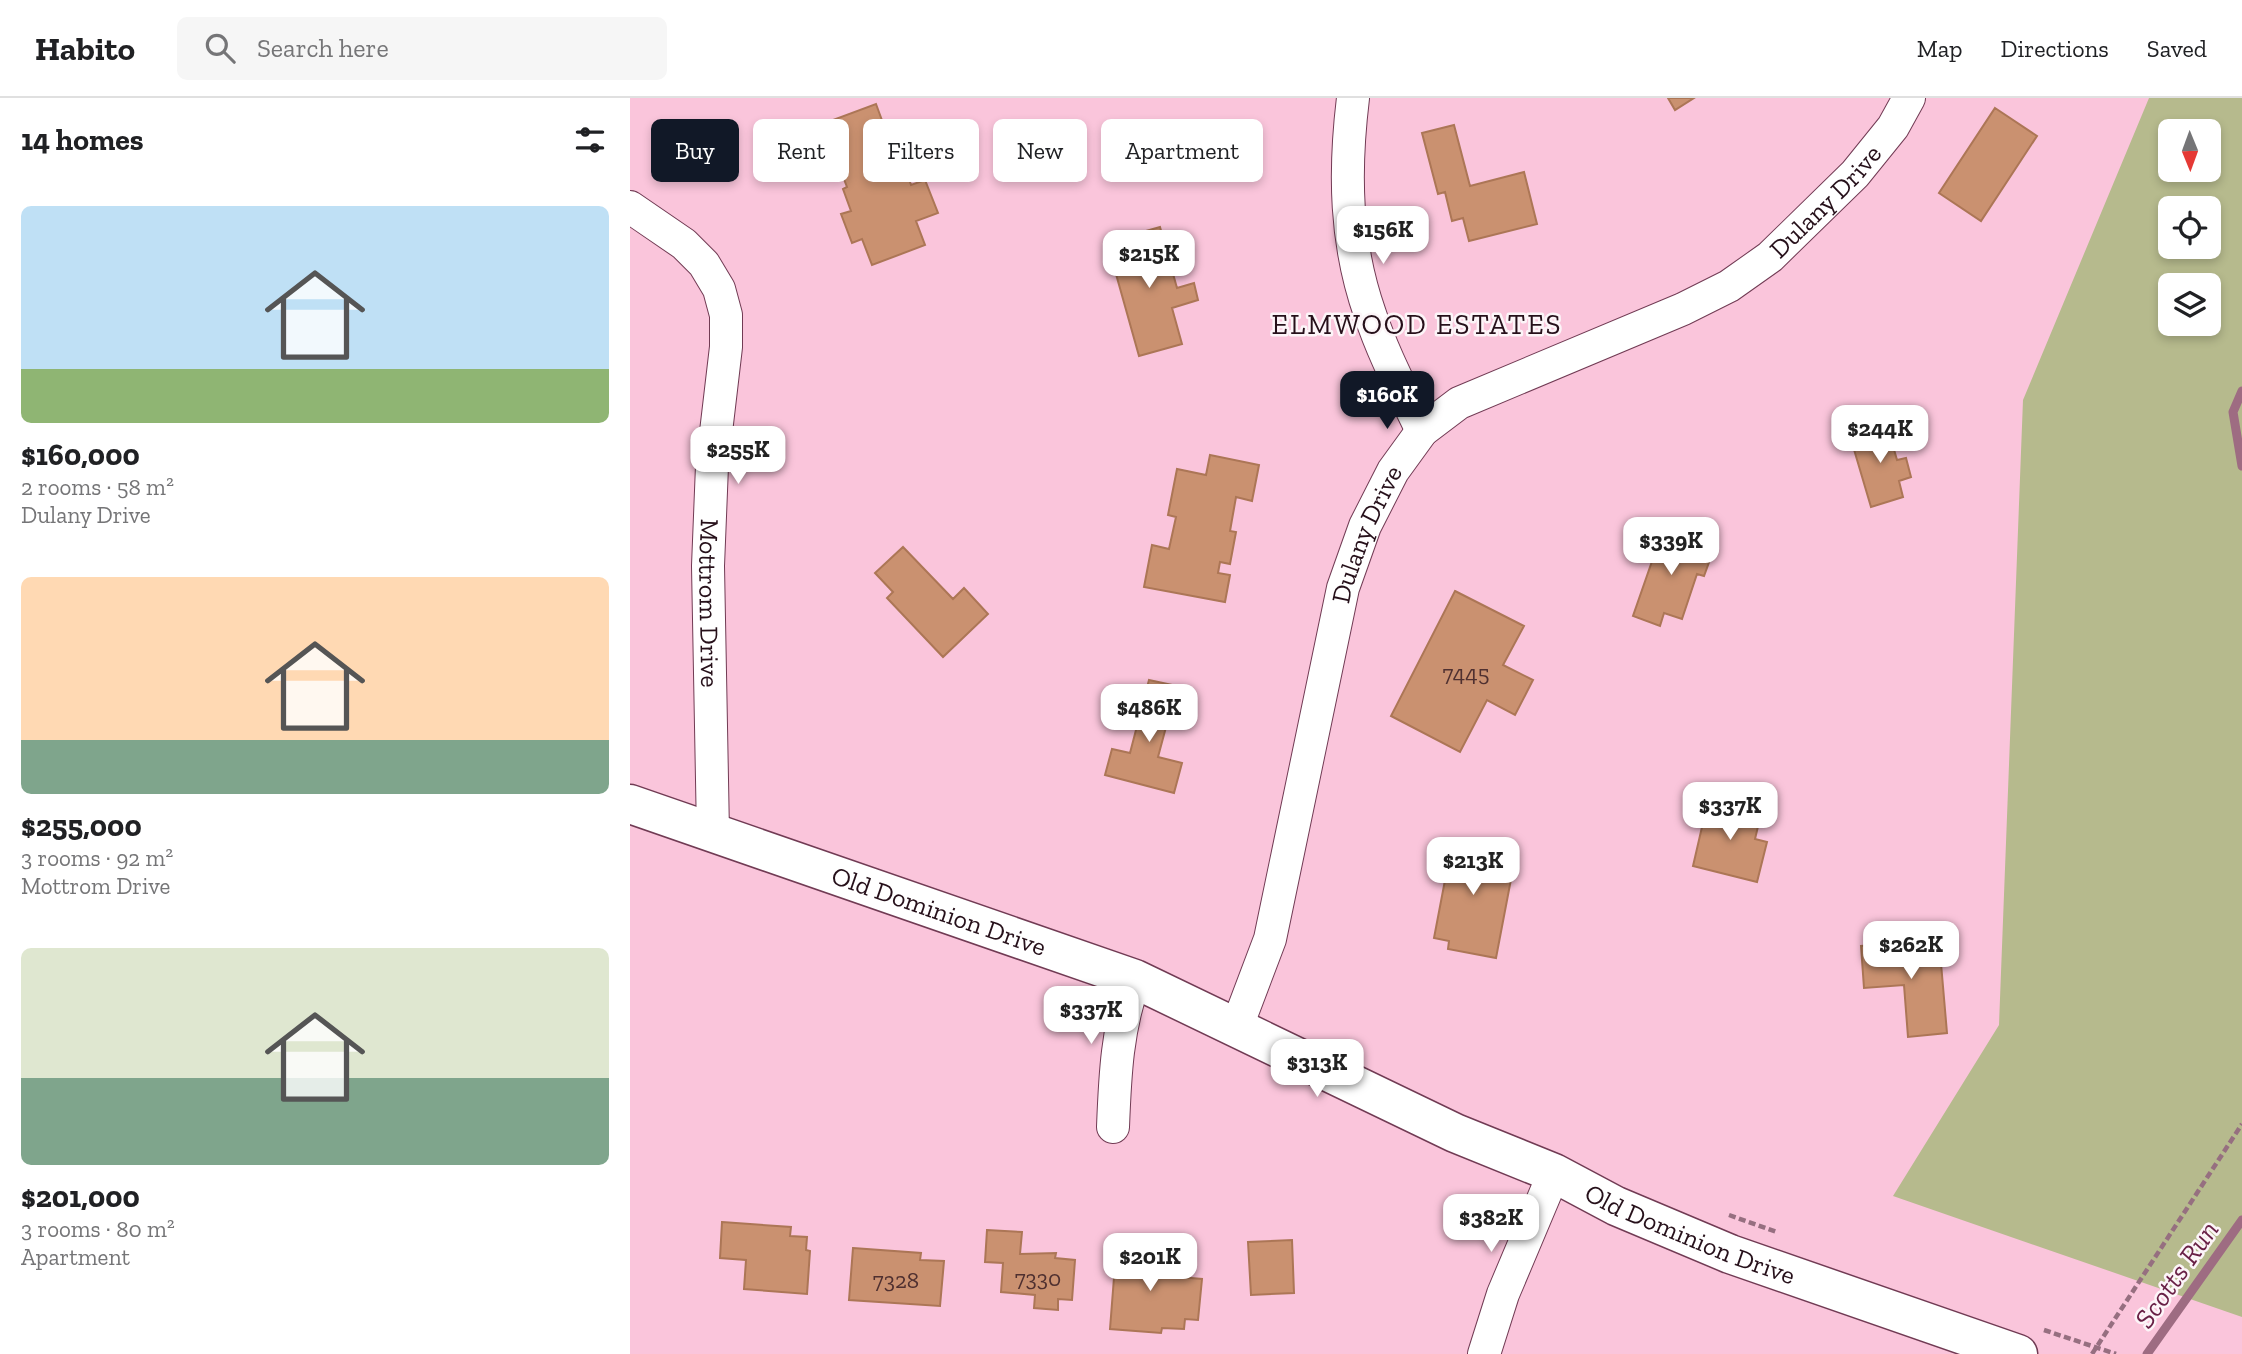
<!DOCTYPE html>
<meta charset="utf-8">
<style>
:root{--surface:#fff;--page:#f6f6f6;--text:#202124;--muted:#757577;--line:#e0e0e0;--accent:#111827}
body{margin:0;font-family:"Zilla Slab",serif;background:var(--page);color:var(--text);height:100vh;display:flex;flex-direction:column;font-size:26px;white-space:nowrap}
*{box-sizing:border-box;margin:0}
p{font-size:23px;color:var(--muted)}
.icon{flex:none;width:38px;height:38px;fill:none;stroke:currentColor;stroke-width:2;stroke-linecap:round;stroke-linejoin:round}
.map{position:relative;flex:1;overflow:hidden}
.panel{display:flex;flex-direction:column;background:var(--surface);width:630px}
.panel>*{flex:none}
.banner{position:absolute;left:21px;top:21px;width:665px;height:63px;display:flex;gap:14px}
.needle{width:46px;rotate:179deg}
.buttons{position:absolute;left:1528px;top:21px;display:grid;gap:14px}
.buttons a{display:grid;place-items:center;width:63px;height:63px;border-radius:10px;background:var(--surface);box-shadow:0 4px 10px #0003;font-size:35px}
.price{position:absolute;translate:-50% -60px;padding:0 16px;border-radius:14px;background:#fff;color:#222;font-size:23px;line-height:46px;filter:drop-shadow(0 2px 4px #0008)}
.price::after{content:'';position:absolute;left:50%;top:42px;width:21px;height:16px;margin-left:-10px;background:inherit;clip-path:polygon(0 0,100% 0,50% 100%)}
.price.current{background:var(--accent);color:#fff}
ul{padding:0;list-style:none}
li{display:grid;align-content:center;gap:14px;height:371px;padding:0 21px}
li span{display:grid;place-items:center;height:217px;border-radius:10px;color:#555}
li>.icon{margin-inline-start:auto}
span .icon{width:126px;height:126px;fill:#fffc;stroke-width:1}
li b{font-size:30px}
h2{display:flex;justify-content:space-between;align-items:center;height:84px;padding:0 21px;font-size:30px}
.chip{padding:0 24px;border-radius:10px;background:var(--surface);box-shadow:0 4px 10px #0003;font-size:24px;line-height:63px}
.chip.current{background:var(--accent);color:#fff}
header{display:flex;align-items:center;gap:42px;box-sizing:border-box;height:98px;padding:0 35px;background:var(--surface);border-bottom:2px solid var(--line)}
header strong{font-size:33px}
nav{display:flex;gap:38px;margin-inline-start:auto;font-size:24px}
.search{width:490px;height:63px;background:var(--page);display:flex;align-items:center;gap:18px;box-sizing:border-box;padding:0 24px;border-radius:10px;color:var(--muted);font-size:26px}
main{display:flex;flex:1;min-height:0}
.map>svg:first-child{display:block}
.green{fill:#b6ba8d;fill-rule:evenodd}
.lines{fill:none;stroke-linecap:round;stroke-linejoin:round}
.stream{stroke:#9e6c82;stroke-width:9}
.building{fill:#ca9170;stroke:#ac7656;stroke-width:2}
.minor-casing{stroke:#713b54;stroke-width:34}
.secondary-casing{stroke:#713b54;stroke-width:41}
.path{stroke:#966f80;stroke-width:4.5;stroke-dasharray:7 3.5;stroke-linecap:butt}
.minor{stroke:#fff;stroke-width:32}
.secondary{stroke:#fff;stroke-width:38}
.path-bridge{stroke:#966f80;stroke-width:4.5;stroke-dasharray:7 3.5;stroke-linecap:butt}
.labels{text-anchor:middle;stroke-width:5;stroke-linejoin:round;paint-order:stroke}
.number-label{font-size:23px;fill:#4f3030}
.street-label{font-size:26px;fill:#26101a;stroke:#fcf5f8}
.neighbourhood-label{font-size:28px;letter-spacing:2px;fill:#26101a;stroke:#fcf5f8}
.water-label{font-size:28px;font-style:italic;fill:#681f45;stroke:#fcf5f8}
</style>
<header>
<strong>Habito</strong>
<div class="search"><svg class="icon" aria-label="search" viewBox="0 0 24 24"><circle cx="10" cy="10" r="6"/><path d="M15 15l6 6"/></svg>Search here</div>
<nav><a>Map</a><a>Directions</a><a>Saved</a></nav>
</header>
<main>
<section class="panel">
<h2>14 homes<svg class="icon" aria-label="filters" viewBox="0 0 24 24"><path d="M4 7h16M4 17h16"/><circle cx="9" cy="7" r="2"/><circle cx="15" cy="17" r="2"/></svg></h2>
<ul>
<li><span style="background:linear-gradient(#bfe0f5 75%,#8fb573 0)"><svg class="icon" aria-label="home" viewBox="0 0 24 24"><path d="M3 11l9-7 9 7M6 9v11h12V9"/></svg></span><div><b>$160,000</b><p>2 rooms · 58 m²</p><p>Dulany Drive</p></div></li>
<li><span style="background:linear-gradient(#ffd9b3 75%,#7fa58c 0)"><svg class="icon" aria-label="home" viewBox="0 0 24 24"><path d="M3 11l9-7 9 7M6 9v11h12V9"/></svg></span><div><b>$255,000</b><p>3 rooms · 92 m²</p><p>Mottrom Drive</p></div></li>
<li><span style="background:linear-gradient(#dfe7d0 60%,#7fa58c 0)"><svg class="icon" aria-label="home" viewBox="0 0 24 24"><path d="M3 11l9-7 9 7M6 9v11h12V9"/></svg></span><div><b>$201,000</b><p>3 rooms · 80 m²</p><p>Apartment</p></div></li>
</ul>
</section>
<div class="map">
<svg width="1612" height="1256" viewBox="0 0 1612 1256">
<rect width="100%" height="100%" fill="#fac5db"/>
<path class="green" d="M1519,0H1612V1219L1263,1098L1369,927L1393,302ZM1540,33H1578V72H1540ZM1540,110H1578V149H1540ZM1540,187H1578V226H1540Z"/>
<g class="lines">
<path class="stream" d="M1612,293L1603,314L1612,368
M1517,1256L1612,1122"/>
</g>
<path class="building" d="M1038,0H1064L1045,12Z
M246,6L264,55L281,49L292,76L279,81L281,87L295,82L308,115L286,123L295,147L242,167L232,141L222,145L211,116L221,113L213,91L217,89L208,66L200,69L184,29Z
M1365,10L1407,38L1351,123L1309,95Z
M824,27L840,88L894,74L907,126L839,143L833,120L822,123L815,94L808,96L792,35Z
M530,129L547,190L564,185L568,202L542,210L552,246L509,258L477,144Z
M1257,327L1267,362L1276,360L1281,379L1269,383L1273,399L1241,409L1220,338Z
M580,357L629,367L622,403L606,399L600,433L606,434L600,466L590,464L588,475L600,477L595,504L514,489L522,447L539,451L546,419L538,417L547,371L576,377Z
M1035,426L1062,435L1058,448L1082,456L1074,478L1067,476L1052,521L1034,515L1030,528L1003,518Z
M273,449L323,501L334,490L358,516L313,559L257,500L263,494L245,475Z
M825,493L894,528L873,567L903,582L885,617L857,602L830,654L761,618Z
M519,582L547,588L528,659L552,665L544,695L475,677L482,651L500,655Z
M1078,703L1131,716L1125,741L1137,744L1127,784L1063,768Z
M812,742L886,755L866,860L818,851L819,843L804,840L816,777L806,775Z
M1309,842L1317,935L1278,939L1274,887L1234,890L1231,848Z
M92,1124L161,1129L160,1138L177,1139L176,1152L180,1153L177,1196L114,1191L116,1162L90,1160Z
M357,1132L392,1134L390,1156L426,1155L425,1160L445,1162L442,1202L428,1201V1212L404,1210L405,1197L371,1194L373,1165L355,1164Z
M487,1141L520,1144L518,1177L549,1176V1179L572,1181L568,1222L555,1221L554,1231L532,1230L531,1235L480,1231Z
M662,1142L664,1195L621,1197L618,1144Z
M223,1150L291,1155L290,1162L314,1163L310,1208L219,1202Z"/>
<g class="lines">
<g class="minor-casing">
<g id="minor">
<path d="M723,0C714,74 715,145 740,216C753,256 774,295 792,333"/>
<path id="s1" d="M0,109L54,146L74,166L89,191L96,217V249L82,368L78,468L83,735"/>
<path id="s2" d="M606,931L640,841L713,490L735,428L763,373L792,333L829,305L1053,211L1099,188L1140,159L1225,76L1263,29L1279,0"/>
<path d="M483,1029C485,977 487,930 505,881"/>
<path d="M854,1256L873,1196L924,1075"/>
</g>
</g>
<g class="secondary-casing">
<g id="secondary">
<path id="s3" d="M0,706L505,881L825,1035L924,1075L986,1108L1100,1156L1388,1256"/>
</g>
</g>
<path class="path" d="M1099,1117L1147,1134
M1462,1256L1612,1026"/>
<use href="#minor" class="minor"/>
<use href="#secondary" class="secondary"/>
<path class="path-bridge" d="M1414,1232L1486,1256"/>
</g>
<g class="labels">
<g class="number-label">
<text x="836" y="583">7445</text>
<text x="408" y="1188">7330</text>
<text x="266" y="1190">7328</text>
</g>
<g class="street-label">
<text dy="9" stroke="none"><textPath href="#s2" startOffset="1101">Dulany Drive</textPath></text>
<text dy="9" stroke="none"><textPath href="#s2" startOffset="513">Dulany Drive</textPath></text>
<text dy="9" stroke="none"><textPath href="#s1" startOffset="439">Mottrom Drive</textPath></text>
<text dy="9" stroke="none"><textPath href="#s3" startOffset="327">Old Dominion Drive</textPath></text>
<text dy="9" stroke="none"><textPath href="#s3" startOffset="1146">Old Dominion Drive</textPath></text>
</g>
<g class="neighbourhood-label">
<text x="787" y="236">ELMWOOD ESTATES</text>
</g>
<g class="water-label">
<text transform="translate(1546 1176) rotate(-55)" y="10">Scotts Run</text>
</g>
</g>
</svg>
<div class="buttons">
<a><svg class="needle" viewBox="-14 -14 28 28"><path d="M0-13l5 13h-10z" fill="#e53935"/><path d="M0 13l5-13h-10z" fill="#757577"/></svg></a>
<a><svg class="icon" aria-label="locate" viewBox="0 0 24 24"><circle cx="12" cy="12" r="6"/><path d="M12 2v4M12 18v4M2 12h4M18 12h4"/></svg></a>
<a><svg class="icon" aria-label="layers" viewBox="0 0 24 24"><path d="M12 4l9 5-9 5-9-5zM3 14l9 5 9-5"/></svg></a>
</div>
<b class="price" style="left:753px;top:168px">$156K</b>
<b class="price" style="left:519px;top:192px">$215K</b>
<b class="price current" style="left:757px;top:333px">$160K</b>
<b class="price" style="left:1250px;top:367px">$244K</b>
<b class="price" style="left:108px;top:388px">$255K</b>
<b class="price" style="left:1041px;top:479px">$339K</b>
<b class="price" style="left:519px;top:646px">$486K</b>
<b class="price" style="left:1100px;top:744px">$337K</b>
<b class="price" style="left:843px;top:799px">$213K</b>
<b class="price" style="left:1281px;top:883px">$262K</b>
<b class="price" style="left:461px;top:948px">$337K</b>
<b class="price" style="left:687px;top:1001px">$313K</b>
<b class="price" style="left:861px;top:1156px">$382K</b>
<b class="price" style="left:520px;top:1195px">$201K</b>
<div class="banner">
<a class="chip current">Buy</a>
<a class="chip">Rent</a>
<a class="chip">Filters</a>
<a class="chip">New</a>
<a class="chip">Apartment</a>
</div>
</div>
</main>
